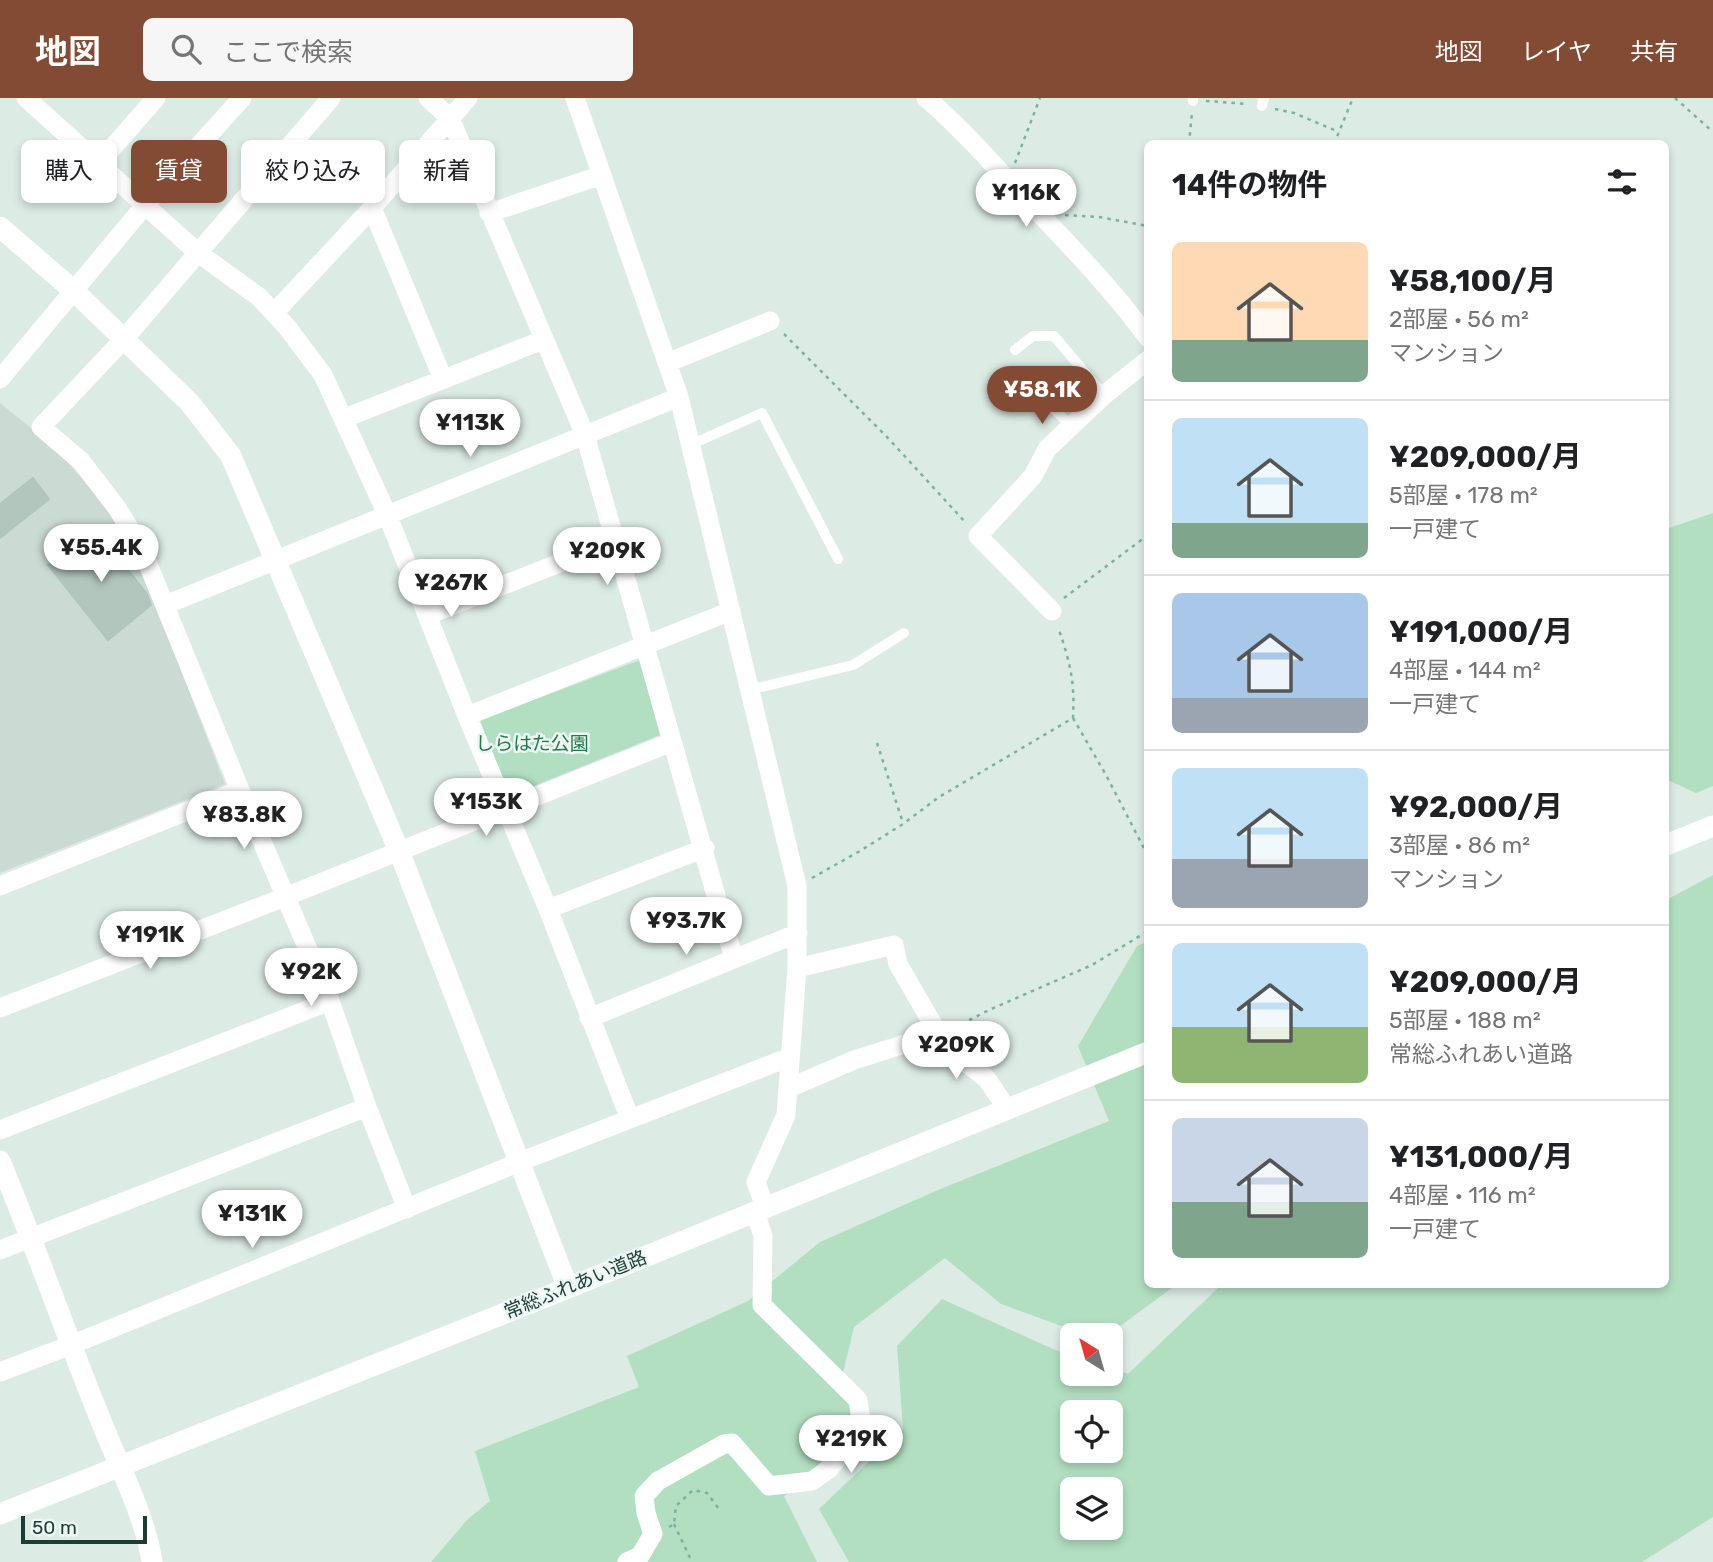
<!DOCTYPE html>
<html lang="ja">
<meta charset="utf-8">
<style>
:root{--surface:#fff;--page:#f6f6f6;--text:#202124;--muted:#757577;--line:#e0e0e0;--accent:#844b34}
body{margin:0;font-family:Rubik,"Noto Sans JP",sans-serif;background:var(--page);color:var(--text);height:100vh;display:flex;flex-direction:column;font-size:26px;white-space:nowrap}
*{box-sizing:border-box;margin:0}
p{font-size:23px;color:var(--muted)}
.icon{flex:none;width:38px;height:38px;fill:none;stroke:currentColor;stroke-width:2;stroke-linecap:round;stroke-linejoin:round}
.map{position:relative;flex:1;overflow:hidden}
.panel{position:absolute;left:1144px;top:42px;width:525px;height:1148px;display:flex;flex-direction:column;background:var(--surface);border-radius:10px;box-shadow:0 4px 10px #0003}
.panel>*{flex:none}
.guide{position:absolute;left:21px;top:42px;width:665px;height:63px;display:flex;gap:14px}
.needle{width:46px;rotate:323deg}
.buttons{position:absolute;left:1060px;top:1225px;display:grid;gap:14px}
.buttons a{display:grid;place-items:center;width:63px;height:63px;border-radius:10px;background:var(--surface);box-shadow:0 4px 10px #0003;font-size:35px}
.scale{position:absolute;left:21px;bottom:18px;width:126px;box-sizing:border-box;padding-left:7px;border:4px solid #1d3c35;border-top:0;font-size:19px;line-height:24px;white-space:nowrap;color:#1d3c35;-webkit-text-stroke:5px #edf7f3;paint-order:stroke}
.price{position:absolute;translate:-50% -60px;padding:0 16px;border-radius:24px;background:#fff;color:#222;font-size:23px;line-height:46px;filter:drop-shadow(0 2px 4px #0008)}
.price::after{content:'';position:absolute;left:50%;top:42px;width:21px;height:16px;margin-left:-10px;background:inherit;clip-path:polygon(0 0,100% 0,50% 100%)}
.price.on{background:var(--accent);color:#fff}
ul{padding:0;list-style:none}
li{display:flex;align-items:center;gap:21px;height:175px;padding:0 28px}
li+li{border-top:2px solid var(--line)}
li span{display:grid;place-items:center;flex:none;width:196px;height:140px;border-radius:10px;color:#555}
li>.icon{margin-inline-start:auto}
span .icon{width:84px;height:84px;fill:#fffc;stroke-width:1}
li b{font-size:30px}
h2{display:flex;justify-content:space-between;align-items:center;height:84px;padding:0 28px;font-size:30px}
.chip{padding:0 24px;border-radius:10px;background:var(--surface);box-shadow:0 4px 10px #0003;font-size:24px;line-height:63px}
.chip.on{background:var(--accent);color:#fff}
header{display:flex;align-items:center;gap:42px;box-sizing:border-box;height:98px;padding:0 35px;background:var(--accent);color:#fff}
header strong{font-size:33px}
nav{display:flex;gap:38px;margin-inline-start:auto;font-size:24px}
.search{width:490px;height:63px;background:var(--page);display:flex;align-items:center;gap:18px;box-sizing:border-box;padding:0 24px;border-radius:10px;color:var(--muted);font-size:26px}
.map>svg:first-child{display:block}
.built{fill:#cbdbd4}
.green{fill:#b2dfc1;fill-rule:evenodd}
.building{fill:#b2c6be;stroke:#afc5bd;stroke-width:2}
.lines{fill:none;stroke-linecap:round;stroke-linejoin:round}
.path{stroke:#79b2a4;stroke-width:2.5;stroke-dasharray:3.5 5;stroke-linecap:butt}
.service{stroke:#fff;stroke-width:10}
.minor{stroke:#fff;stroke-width:19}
.tertiary{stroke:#fff;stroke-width:21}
.labels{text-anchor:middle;stroke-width:5;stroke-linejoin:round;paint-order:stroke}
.park-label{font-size:19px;fill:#237748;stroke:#edf7f3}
.street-label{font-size:19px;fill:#1d3c35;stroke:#edf7f3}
</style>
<header>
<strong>地図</strong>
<div class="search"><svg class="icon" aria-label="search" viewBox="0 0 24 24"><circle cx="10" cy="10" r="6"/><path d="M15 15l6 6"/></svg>ここで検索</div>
<nav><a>地図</a><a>レイヤ</a><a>共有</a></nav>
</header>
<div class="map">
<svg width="1713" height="1464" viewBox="0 0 1713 1464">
<rect width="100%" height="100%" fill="#ddebe5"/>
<path class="built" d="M0,305L53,348L114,417L137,458L225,686L0,775Z"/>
<path class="green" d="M1713,415V688L1696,695L1666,681V431Z
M640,562L660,637L509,698L480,622Z
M1713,777V1419L1642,1464H849L819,1411L903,1331L897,1248L942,1201L1053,1251L1073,1258V1276H1111V1270L1128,1276L1221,1187L1666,1186V802ZM1073,1314H1111V1353H1073ZM1073,1391H1111V1430H1073Z
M1148,843V1186L1176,1187L1108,1237H1086L1001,1206L945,1160L854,1229L843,1275L854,1323L803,1386L784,1398L817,1464H431L468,1421L490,1403L475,1353L639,1289L627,1258L748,1203L820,1144L938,1092L1109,1023L1078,948L1137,848Z"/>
<path class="building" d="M33,380L49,401L0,440V406Z
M95,430L147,496L151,507L108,542L48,467Z"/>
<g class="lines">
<path class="path" d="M1675,0L1713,34
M1206,3L1248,6
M1275,11L1294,15L1339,34
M1189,46L1192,14
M1334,46L1353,0
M1015,65L1040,0
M1065,117L1099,119L1148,128
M784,236L887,339L966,425
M1064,500L1148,437
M1073,620L1106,677L1148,758
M877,645L903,725
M812,780L860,753L903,726L939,699L1073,620C1075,583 1070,564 1058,529
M954,930L989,912L1092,867L1148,833
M674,1426L692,1464
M669,1429L674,1426L676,1408L693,1392L707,1395L719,1411"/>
<path class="service" d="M1193,0V3
M1262,8L1264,0
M1015,252L1033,238H1054L1104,297
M1033,290L1071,328
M690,347L762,315L838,461
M749,592L853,567L904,535"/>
<path class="minor" d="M26,0L197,154L259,199L287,229L323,277L387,416L467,618L548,811L630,1021
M331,0L124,241L41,329L81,363L117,410L141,449L240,692L330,903L367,1009L407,1111
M428,0L450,20L585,337L734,861
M575,0L679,299L797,788V870L786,1017L756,1084L765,1110
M926,0C961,29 992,66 1024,99C1067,145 1111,189 1148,240
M99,65L156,0
M372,110L443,281
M489,115L602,77
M274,215L372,110L468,0
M667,265L770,223
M0,281L146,106L242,0
M345,320L543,242
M165,507L679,299
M1052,513L978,438L1033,378L1047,351L1104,297L1148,262
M428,517L615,443
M467,618L731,513
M0,788L240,692
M548,811L705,750
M797,870L894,847L898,866L946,949L987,981L1007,1011
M0,910L285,799L672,644
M589,920L798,835
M789,990L854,962L937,936
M0,1032L330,903
M0,1152L367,1009
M0,1274L71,1247L532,1059L790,959
M627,1464L640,1458L653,1436L646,1415L644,1398L658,1383L724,1346L732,1345L769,1388L812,1383L829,1371L839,1359L861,1323L858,1302L762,1207L763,1138L755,1114"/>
<path class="tertiary" d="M0,129L74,193L190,305L231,358L399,753L568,1190
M1666,747L1713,728
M0,1063C35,1147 65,1234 99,1318C116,1362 146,1419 152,1464
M0,1416L568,1190L1148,954"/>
</g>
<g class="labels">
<g class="park-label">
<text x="532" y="652">しらはた公園</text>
</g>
<g class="street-label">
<text transform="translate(575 1186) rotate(-22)" y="7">常総ふれあい道路</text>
</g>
</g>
</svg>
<div class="buttons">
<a><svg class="needle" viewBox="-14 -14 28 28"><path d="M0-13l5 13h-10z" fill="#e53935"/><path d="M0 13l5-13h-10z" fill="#757577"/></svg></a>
<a><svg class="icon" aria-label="locate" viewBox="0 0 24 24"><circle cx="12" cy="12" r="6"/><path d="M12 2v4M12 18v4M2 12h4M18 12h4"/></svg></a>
<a><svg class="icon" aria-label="layers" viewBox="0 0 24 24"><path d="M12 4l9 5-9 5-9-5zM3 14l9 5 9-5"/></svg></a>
</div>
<div class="scale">50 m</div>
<b class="price" style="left:1026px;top:131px">¥116K</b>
<b class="price on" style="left:1042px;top:328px">¥58.1K</b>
<b class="price" style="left:470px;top:361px">¥113K</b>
<b class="price" style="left:101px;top:486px">¥55.4K</b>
<b class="price" style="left:607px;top:489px">¥209K</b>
<b class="price" style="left:451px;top:521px">¥267K</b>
<b class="price" style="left:486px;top:740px">¥153K</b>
<b class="price" style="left:244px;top:753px">¥83.8K</b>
<b class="price" style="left:686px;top:859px">¥93.7K</b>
<b class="price" style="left:150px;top:873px">¥191K</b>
<b class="price" style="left:311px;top:910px">¥92K</b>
<b class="price" style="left:956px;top:983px">¥209K</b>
<b class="price" style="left:252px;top:1152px">¥131K</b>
<b class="price" style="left:851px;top:1377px">¥219K</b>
<div class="guide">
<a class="chip">購入</a>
<a class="chip on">賃貸</a>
<a class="chip">絞り込み</a>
<a class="chip">新着</a>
</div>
<section class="panel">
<h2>14件の物件<svg class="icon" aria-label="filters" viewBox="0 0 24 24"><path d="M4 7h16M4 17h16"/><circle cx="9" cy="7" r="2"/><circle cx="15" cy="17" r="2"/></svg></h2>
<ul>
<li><span style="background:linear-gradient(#ffd9b3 70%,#7fa58c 0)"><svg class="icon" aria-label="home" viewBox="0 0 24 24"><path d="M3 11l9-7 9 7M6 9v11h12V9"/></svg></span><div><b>¥58,100/月</b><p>2部屋 · 56 m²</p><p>マンション</p></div></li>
<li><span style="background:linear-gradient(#bfe0f5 75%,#7fa58c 0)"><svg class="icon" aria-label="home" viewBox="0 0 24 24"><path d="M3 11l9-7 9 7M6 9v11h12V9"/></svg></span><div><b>¥209,000/月</b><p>5部屋 · 178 m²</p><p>一戸建て</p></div></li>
<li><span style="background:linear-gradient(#a9c7e8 75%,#9aa5b1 0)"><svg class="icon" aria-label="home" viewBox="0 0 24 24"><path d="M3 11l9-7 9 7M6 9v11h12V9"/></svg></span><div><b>¥191,000/月</b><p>4部屋 · 144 m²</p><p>一戸建て</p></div></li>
<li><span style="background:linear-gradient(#bfe0f5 65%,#9aa5b1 0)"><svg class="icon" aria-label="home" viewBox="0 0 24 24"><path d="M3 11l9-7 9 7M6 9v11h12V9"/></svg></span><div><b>¥92,000/月</b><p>3部屋 · 86 m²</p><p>マンション</p></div></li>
<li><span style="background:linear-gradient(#bfe0f5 60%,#8fb573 0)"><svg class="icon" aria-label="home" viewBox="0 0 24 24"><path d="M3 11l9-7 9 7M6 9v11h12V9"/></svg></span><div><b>¥209,000/月</b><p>5部屋 · 188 m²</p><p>常総ふれあい道路</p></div></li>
<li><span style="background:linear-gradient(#c9d6e8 60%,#7fa58c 0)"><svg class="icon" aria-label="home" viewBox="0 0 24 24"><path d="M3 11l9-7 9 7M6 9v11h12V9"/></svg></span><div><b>¥131,000/月</b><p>4部屋 · 116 m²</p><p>一戸建て</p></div></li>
</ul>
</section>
</div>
